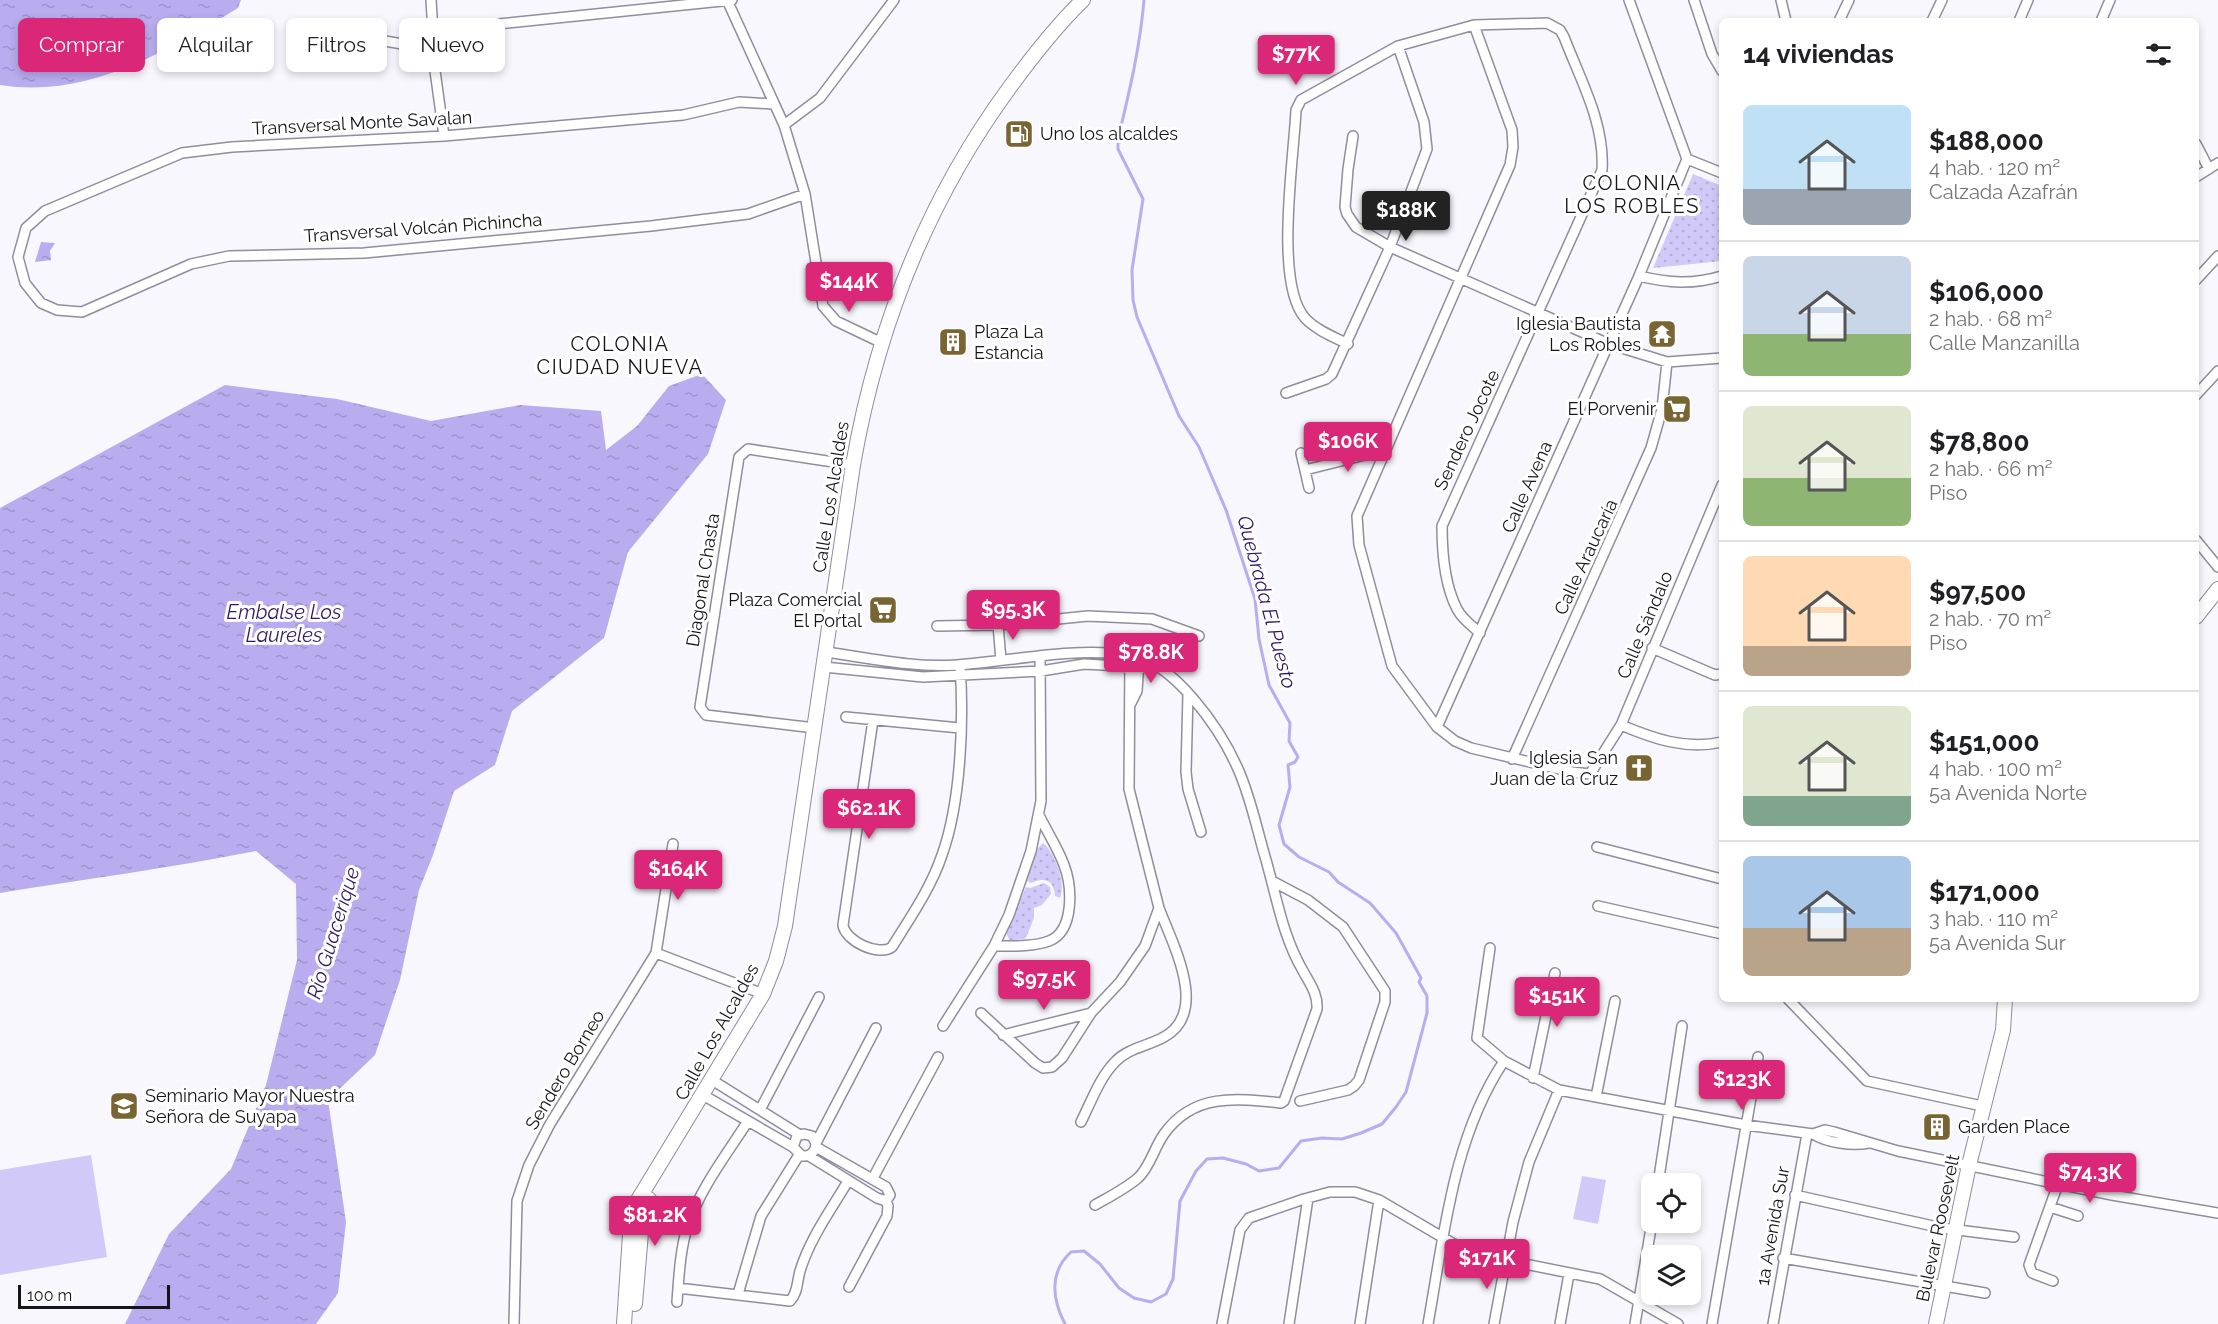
<!DOCTYPE html>
<html lang="es">
<meta charset="utf-8">
<style>
:root{--surface:#fff;--page:#f2f2f2;--text:#202124;--muted:#757577;--line:#e0e0e0;--accent:#db2777}
body{margin:0;font-family:Raleway,sans-serif;background:var(--page);color:var(--text);height:100vh;display:flex;flex-direction:column;font-size:22px;white-space:nowrap}
*{box-sizing:border-box;margin:0}
p{font-size:20px;color:var(--muted)}
.icon{flex:none;width:33px;height:33px;fill:none;stroke:currentColor;stroke-width:2;stroke-linecap:round;stroke-linejoin:round}
.map{position:relative;flex:1;overflow:hidden}
.drawer{position:absolute;left:1719px;top:18px;width:480px;height:984px;display:flex;flex-direction:column;background:var(--surface);border-radius:9px;box-shadow:0 3px 9px #0003}
.drawer>*{flex:none}
.hud{position:absolute;left:18px;top:18px;width:570px;height:54px;display:flex;gap:12px}
.buttons{position:absolute;left:1641px;top:1173px;display:grid;gap:12px}
.buttons a{display:grid;place-items:center;width:60px;height:60px;border-radius:9px;background:var(--surface);box-shadow:0 3px 9px #0003;font-size:30px}
.scale{position:absolute;left:18px;bottom:15px;width:152px;box-sizing:border-box;padding-left:6px;border:3px solid #15141a;border-top:0;font-size:16px;line-height:21px;white-space:nowrap;color:#15141a;-webkit-text-stroke:4px #fff;paint-order:stroke}
.price{position:absolute;translate:-50% -51px;padding:0 14px;border-radius:6px;background:var(--accent);color:#fff;font-size:20px;line-height:39px;filter:drop-shadow(0 2px 3px #0008)}
.price::after{content:'';position:absolute;left:50%;top:36px;width:18px;height:14px;margin-left:-9px;background:inherit;clip-path:polygon(0 0,100% 0,50% 100%)}
.price.current{background:#222;color:#fff}
ul{padding:0;list-style:none}
li{display:flex;align-items:center;gap:18px;height:150px;padding:0 24px}
li+li{border-top:2px solid var(--line)}
li span{display:grid;place-items:center;flex:none;width:168px;height:120px;border-radius:9px;color:#555}
li>.icon{margin-inline-start:auto}
span .icon{width:72px;height:72px;fill:#fffc;stroke-width:1}
li b{font-size:26px}
h2{display:flex;justify-content:space-between;align-items:center;height:72px;padding:0 24px;font-size:26px}
.chip{padding:0 21px;border-radius:9px;background:var(--surface);box-shadow:0 3px 9px #0003;font-size:21px;line-height:54px}
.chip.current{background:var(--accent);color:#fff}
.map>svg:first-child{display:block}
.park{fill:url(#park-dots)}
.garden{fill:#d1caf9}
.water{fill:url(#water-ripples)}
.lines{fill:none;stroke-linecap:round;stroke-linejoin:round}
.stream{stroke:#b9adef;stroke-width:3}
.minor-casing{stroke:#908d9d;stroke-width:12}
.secondary-casing{stroke:#908d9d;stroke-width:16}
.minor{stroke:#fff;stroke-width:9}
.secondary{stroke:#fff;stroke-width:14}
.labels{text-anchor:middle;stroke-width:6;stroke-linejoin:round;paint-order:stroke}
.street-label{font-size:18px;fill:#15141a;stroke:#fff}
.poi-label{font-size:18px;fill:#15141a;stroke:#fff;text-anchor:start}
.neighbourhood-label{font-size:20px;letter-spacing:1.5px;fill:#15141a;stroke:#fff}
.water-label{font-size:20px;font-style:italic;fill:#311864;stroke:#fff}
</style>
<div class="map">
<svg width="2218" height="1324" viewBox="0 0 2218 1324">
<defs>
<pattern id="park-dots" width="8" height="8" patternUnits="userSpaceOnUse" patternTransform="scale(1.5)"><rect width="8" height="8" fill="#d1caf9"/><path d="M2 2h.1M6 6h.1" fill="none" stroke="#b3add5" stroke-width="1.8" stroke-linecap="round"/></pattern>
<pattern id="water-ripples" width="26" height="14" patternUnits="userSpaceOnUse" patternTransform="scale(1.5)"><rect width="26" height="14" fill="#b9adef"/><path d="M2 4q2-2 4 0t4 0M15 11q2-2 4 0t4 0" fill="none" stroke="#9e94cc"/></pattern>
</defs>
<rect width="100%" height="100%" fill="#f7f7fd"/>
<path class="park" d="M1693,174L1722,186V261L1653,268Z
M1043,843C1056,853 1066,884 1060,898L1055,896C1054,879 1044,877 1031,883L1027,881L1037,849Z
M1044,883L1050,887L1051,894L1042,905L1034,908V918L1026,938L1010,941L1006,933L1026,887L1030,888Z"/>
<path class="garden" d="M91,1155L107,1257L0,1275V1170Z
M1582,1176L1606,1180L1598,1224L1573,1219Z"/>
<path class="water" d="M0,0H241L238,8C166,52 87,99 0,85Z
M41,242L55,243L50,251L51,260L35,262Z
M702,374L726,400L708,454L628,552L604,638L512,711L495,765L454,791L433,855L419,890L400,980L375,1055L328,1100L346,1222L338,1293L316,1324H125L169,1234L231,1169L266,1085L297,960L296,884L256,851C171,868 85,879 0,893V508L225,385L337,399L431,421L520,405L601,411L606,450L637,426L669,386Z"/>
<g class="lines">
<path class="stream" d="M1065,1324C1052,1299 1049,1272 1071,1252L1084,1251L1100,1264L1119,1288L1134,1298L1151,1302L1166,1294L1173,1279L1180,1201L1196,1171L1207,1159L1223,1158L1246,1164L1259,1171L1279,1168L1301,1141L1322,1138L1342,1139L1361,1133L1382,1124L1396,1107L1406,1092L1427,1013V996L1419,982L1421,978L1396,933L1370,903L1338,882L1329,872L1299,857L1284,844L1279,825L1290,787L1288,765L1295,762L1298,757L1289,741L1290,723L1269,685L1259,639L1255,599L1226,510L1199,447L1179,416L1137,317L1133,300L1132,270L1143,199L1118,149V139C1129,93 1140,48 1144,0"/>
<g class="minor-casing">
<path id="minor" d="M431,0L433,32
M727,0L784,125L805,194L823,306L836,321L880,342
M1629,0L1687,159
M1694,0L1712,54L1722,71
M1781,0L1786,21
M1839,21L1849,0
M1932,21L1942,0
M2019,21L2028,0
M2101,21L2110,0
M1474,25L1512,130L1513,147L1510,165L1357,516L1359,545L1392,666L1437,727L1455,741L1471,748L1572,772L1590,774L1621,725L1722,485
M320,30L432,49L433,32L450,29L732,0
M432,49L444,136
M773,104L739,102L683,115L444,136L232,147L182,153L45,211L26,228L18,257L25,283L41,303L57,310L82,312L191,264L229,256L364,253L651,226L748,214L805,194
M784,125L820,98L894,0
M1353,136L1348,169L1345,207L1347,214L1356,227L1390,247L1609,344L1667,362L1722,358
M2196,144L2209,169
M1687,159L1722,173
M2196,177L2218,163
M1639,276C1669,283 1692,285 1722,276
M2196,280L2218,256
M1348,344C1334,337 1316,330 1305,318C1274,283 1294,157 1296,110L1301,100L1398,46L1474,25L1547,23L1560,30L1564,37C1580,79 1605,123 1602,170L1442,526C1442,552 1445,586 1457,609C1462,619 1472,626 1480,633
M1286,393L1326,379L1332,374L1390,247L1427,149L1424,122L1398,46
M2196,395L2218,371
M1301,453L1309,488
M1305,470L1385,450
M2196,540L2218,567
M998,625L1001,660
M937,626L998,625L1088,616L1152,619L1199,636
M1652,648L1715,675L1722,674
M826,652C869,658 914,668 957,665C1014,661 1071,647 1129,655C1174,661 1221,730 1238,769C1251,798 1257,830 1266,860C1277,899 1283,937 1303,971C1310,984 1318,994 1317,1009L1284,1101L1281,1103C1236,1098 1193,1093 1164,1134C1154,1148 1150,1167 1138,1178C1125,1189 1109,1197 1095,1205
M824,667L923,677L1041,671L1084,664L1138,667L1153,665
M1188,694L1186,772L1188,789L1201,832
M1131,703L1137,691L1139,662
M846,717L960,728
M873,720L843,925C845,941 879,957 892,947C910,918 931,888 942,855C961,802 964,721 960,665
M1621,725C1654,739 1686,750 1722,742
M1437,727L1639,276L1687,159
M815,728L706,715L700,707L739,457L748,449L853,465
M1512,759L1651,448L1662,409L1667,362
M1597,847L1722,879
M1272,881L1308,900L1343,927L1385,991V1002L1359,1080L1354,1086L1348,1090L1300,1101
M1598,906L1722,934
M994,946C1011,946 1033,947 1049,941C1075,931 1072,886 1064,865C1058,848 1047,832 1039,815
M1490,948L1477,1038L1504,1061L1559,1090L1746,1125L1813,1134L1825,1130L1834,1132L1898,1151L2112,1195L2218,1213
M656,953L763,994
M1788,999L1867,1081L1982,1106
M981,1013L1035,1063L1043,1068L1052,1067L1062,1058L1091,1013L1120,982L1145,946L1159,908L1129,789L1130,655
M943,1026L994,946L1009,915L1031,851L1041,801L1040,657
M1003,1035L1091,1013
M1533,1078L1555,973
M712,1080L800,1135
M703,1095L793,1147
M1596,1097L1615,1001
M760,1110L819,997
M1081,1122C1091,1102 1100,1077 1115,1062C1128,1048 1148,1046 1164,1037C1210,1012 1172,943 1159,908
M1813,1134C1827,1143 1852,1146 1869,1143
M816,1143L812,1136L804,1134L797,1136L793,1147L802,1156C811,1157 816,1151 816,1143L876,1028
M809,1156L877,1198L886,1201L890,1195L886,1187L816,1147
M873,1178L938,1057
M1658,1184L1682,1026
M1795,1195L1942,1228L2014,1237
M2050,1207L2078,1216
M1783,1258L1985,1293
M2053,1281L2032,1273L2029,1265L2058,1184
M849,1287L887,1216L888,1206L886,1201
M678,1288L790,1301C798,1293 797,1281 800,1271C810,1238 831,1210 848,1181
M738,1294L761,1216L799,1155
M677,1302C679,1276 680,1249 688,1225C701,1187 727,1154 748,1121
M514,1324L517,1201L529,1165L550,1124L656,953L673,844
M1222,1324L1240,1230L1249,1218L1304,1199L1330,1192H1355L1379,1200L1459,1247L1505,1260L1600,1279L1678,1324
M1289,1324L1308,1198
M1360,1324L1379,1200
M1428,1324C1444,1235 1453,1137 1504,1061
M1494,1324L1513,1222L1529,1162L1559,1090
M1560,1324L1569,1274
M1635,1324L1652,1222
M1712,1324L1758,1057
M1773,1324L1807,1134"/>
</g>
<g class="secondary-casing">
<path id="secondary" d="M2196,617L2218,589
M635,1304L642,1221L649,1199
M624,1324L630,1235L638,1200L763,994L776,961L785,926L853,465C877,327 927,200 1010,87C1032,57 1056,26 1083,0
M1936,1324L1969,1165L2003,1030L2005,999"/>
</g>
<use href="#minor" class="minor"/>
<use href="#secondary" class="secondary"/>
</g>
<defs>
<g id="fuel-square" transform="scale(1.5)"><rect x="-9" y="-9" width="18" height="18" rx="4" fill="#796434" stroke="#fff"/><path d="M-5.5-6h7V0h2V4h1.3V-2.5L3-4.5l.8-.8L6-3V5H2.5V1h-1V6h-7ZM-4.2-4.7v3.2H.2V-4.7Z" fill="#fff"/></g>
<g id="temple-square" transform="scale(1.5)"><rect x="-9" y="-9" width="18" height="18" rx="4" fill="#796434" stroke="#fff"/><path d="M0-6L5-2H3V0L6.5 2.5H4V6H1.5V3h-3V6H-4V2.5H-6.5L-3 0V-2H-5Z" fill="#fff"/></g>
<g id="building-square" transform="scale(1.5)"><rect x="-9" y="-9" width="18" height="18" rx="4" fill="#796434" stroke="#fff"/><path d="M-4-6H4V6H1V3H-1V6H-4ZM-2.5-4.3h1.7v1.8h-1.7ZM.8-4.3h1.7v1.8H.8ZM-2.5-1h1.7V.8h-1.7ZM.8-1h1.7V.8H.8Z" fill="#fff"/></g>
<g id="supermarket-square" transform="scale(1.5)"><rect x="-9" y="-9" width="18" height="18" rx="4" fill="#796434" stroke="#fff"/><path d="M-6-5.5h2.5l.6 2H6L4.5 2H-2.5L-4.4-4H-6ZM-1.5 3.2a1.3 1.3 0 1 0 .1 0ZM3 3.2a1.3 1.3 0 1 0 .1 0Z" fill="#fff"/></g>
<g id="church-square" transform="scale(1.5)"><rect x="-9" y="-9" width="18" height="18" rx="4" fill="#796434" stroke="#fff"/><path d="M-1.2-6h2.4v3.5h3.3v2.4h-3.3V6h-2.4V-.1h-3.3v-2.4h3.3Z" fill="#fff"/></g>
<g id="university-square" transform="scale(1.5)"><rect x="-9" y="-9" width="18" height="18" rx="4" fill="#796434" stroke="#fff"/><path d="M0-5L7-2L0 1L-7-2ZM-4 1L0 2.5L4 1V4Q0 6-4 4Z" fill="#fff"/></g>
</defs>
<g fill-rule="evenodd">
<use href="#fuel-square" x="1019" y="134"/>
<use href="#temple-square" x="1662" y="334"/>
<use href="#building-square" x="953" y="342"/>
<use href="#supermarket-square" x="1677" y="409"/>
<use href="#supermarket-square" x="883" y="610"/>
<use href="#church-square" x="1639" y="768"/>
<use href="#university-square" x="124" y="1106"/>
<use href="#building-square" x="1937" y="1127"/>
</g>
<g class="labels">
<g class="street-label">
<text transform="translate(362 123) rotate(-3)" y="6">Transversal Monte Savalan</text>
<text transform="translate(423 228) rotate(-4)" y="6">Transversal Volcán Pichincha</text>
<text transform="translate(1467 430) rotate(-65)" y="6">Sendero Jocote</text>
<text transform="translate(1527 487) rotate(-66)" y="6">Calle Avena</text>
<text transform="translate(831 497) rotate(-81)" y="6">Calle Los Alcaldes</text>
<text transform="translate(1586 557) rotate(-65)" y="6">Calle Araucaría</text>
<text transform="translate(703 580) rotate(-81)" y="6">Diagonal Chasta</text>
<text transform="translate(1645 625) rotate(-67)" y="6">Calle Sándalo</text>
<text transform="translate(717 1032) rotate(-61)" y="6">Calle Los Alcaldes</text>
<text transform="translate(565 1070) rotate(-59)" y="6">Sendero Borneo</text>
<text transform="translate(1773 1226) rotate(-80)" y="6">1a Avenida Sur</text>
<text transform="translate(1938 1228) rotate(-78)" y="6">Bulevar Roosevelt</text>
</g>
<g class="poi-label">
<text x="1040" y="140">Uno los alcaldes</text>
<text x="1641" y="330" text-anchor="end">Iglesia Bautista<tspan x="1641" dy="21">Los Robles</tspan></text>
<text x="974" y="338">Plaza La<tspan x="974" dy="21">Estancia</tspan></text>
<text x="1656" y="415" text-anchor="end">El Porvenir</text>
<text x="862" y="606" text-anchor="end">Plaza Comercial<tspan x="862" dy="21">El Portal</tspan></text>
<text x="1618" y="764" text-anchor="end">Iglesia San<tspan x="1618" dy="21">Juan de la Cruz</tspan></text>
<text x="145" y="1102">Seminario Mayor Nuestra<tspan x="145" dy="21">Señora de Suyapa</tspan></text>
<text x="1958" y="1133">Garden Place</text>
</g>
<g class="neighbourhood-label">
<text x="1632" y="190">COLONIA<tspan x="1632" dy="23">LOS ROBLES</tspan></text>
<text x="620" y="351">COLONIA<tspan x="620" dy="23">CIUDAD NUEVA</tspan></text>
</g>
<g class="water-label">
<text transform="translate(1267 602) rotate(75)" y="7">Quebrada El Puesto</text>
<text x="284" y="619">Embalse Los<tspan x="284" dy="23">Laureles</tspan></text>
<text transform="translate(333 933) rotate(-73)" y="7">Río Guacerique</text>
</g>
</g>
</svg>
<div class="buttons">
<a><svg class="icon" aria-label="locate" viewBox="0 0 24 24"><circle cx="12" cy="12" r="6"/><path d="M12 2v4M12 18v4M2 12h4M18 12h4"/></svg></a>
<a><svg class="icon" aria-label="layers" viewBox="0 0 24 24"><path d="M12 4l9 5-9 5-9-5zM3 14l9 5 9-5"/></svg></a>
</div>
<div class="scale">100 m</div>
<b class="price" style="left:1296px;top:86px">$77K</b>
<b class="price current" style="left:1406px;top:242px">$188K</b>
<b class="price" style="left:849px;top:313px">$144K</b>
<b class="price" style="left:1348px;top:473px">$106K</b>
<b class="price" style="left:1013px;top:641px">$95.3K</b>
<b class="price" style="left:1151px;top:684px">$78.8K</b>
<b class="price" style="left:869px;top:840px">$62.1K</b>
<b class="price" style="left:678px;top:901px">$164K</b>
<b class="price" style="left:1044px;top:1011px">$97.5K</b>
<b class="price" style="left:1557px;top:1028px">$151K</b>
<b class="price" style="left:1742px;top:1111px">$123K</b>
<b class="price" style="left:2090px;top:1204px">$74.3K</b>
<b class="price" style="left:655px;top:1247px">$81.2K</b>
<b class="price" style="left:1487px;top:1290px">$171K</b>
<div class="hud">
<a class="chip current">Comprar</a>
<a class="chip">Alquilar</a>
<a class="chip">Filtros</a>
<a class="chip">Nuevo</a>
</div>
<section class="drawer">
<h2>14 viviendas<svg class="icon" aria-label="filters" viewBox="0 0 24 24"><path d="M4 7h16M4 17h16"/><circle cx="9" cy="7" r="2"/><circle cx="15" cy="17" r="2"/></svg></h2>
<ul>
<li><span style="background:linear-gradient(#bfe0f5 70%,#9aa5b1 0)"><svg class="icon" aria-label="home" viewBox="0 0 24 24"><path d="M3 11l9-7 9 7M6 9v11h12V9"/></svg></span><div><b>$188,000</b><p>4 hab. · 120 m²</p><p>Calzada Azafrán</p></div></li>
<li><span style="background:linear-gradient(#c9d6e8 65%,#8fb573 0)"><svg class="icon" aria-label="home" viewBox="0 0 24 24"><path d="M3 11l9-7 9 7M6 9v11h12V9"/></svg></span><div><b>$106,000</b><p>2 hab. · 68 m²</p><p>Calle Manzanilla</p></div></li>
<li><span style="background:linear-gradient(#dfe7d0 60%,#8fb573 0)"><svg class="icon" aria-label="home" viewBox="0 0 24 24"><path d="M3 11l9-7 9 7M6 9v11h12V9"/></svg></span><div><b>$78,800</b><p>2 hab. · 66 m²</p><p>Piso</p></div></li>
<li><span style="background:linear-gradient(#ffd9b3 75%,#b9a48a 0)"><svg class="icon" aria-label="home" viewBox="0 0 24 24"><path d="M3 11l9-7 9 7M6 9v11h12V9"/></svg></span><div><b>$97,500</b><p>2 hab. · 70 m²</p><p>Piso</p></div></li>
<li><span style="background:linear-gradient(#dfe7d0 75%,#7fa58c 0)"><svg class="icon" aria-label="home" viewBox="0 0 24 24"><path d="M3 11l9-7 9 7M6 9v11h12V9"/></svg></span><div><b>$151,000</b><p>4 hab. · 100 m²</p><p>5a Avenida Norte</p></div></li>
<li><span style="background:linear-gradient(#a9c7e8 60%,#b9a48a 0)"><svg class="icon" aria-label="home" viewBox="0 0 24 24"><path d="M3 11l9-7 9 7M6 9v11h12V9"/></svg></span><div><b>$171,000</b><p>3 hab. · 110 m²</p><p>5a Avenida Sur</p></div></li>
</ul>
</section>
</div>
